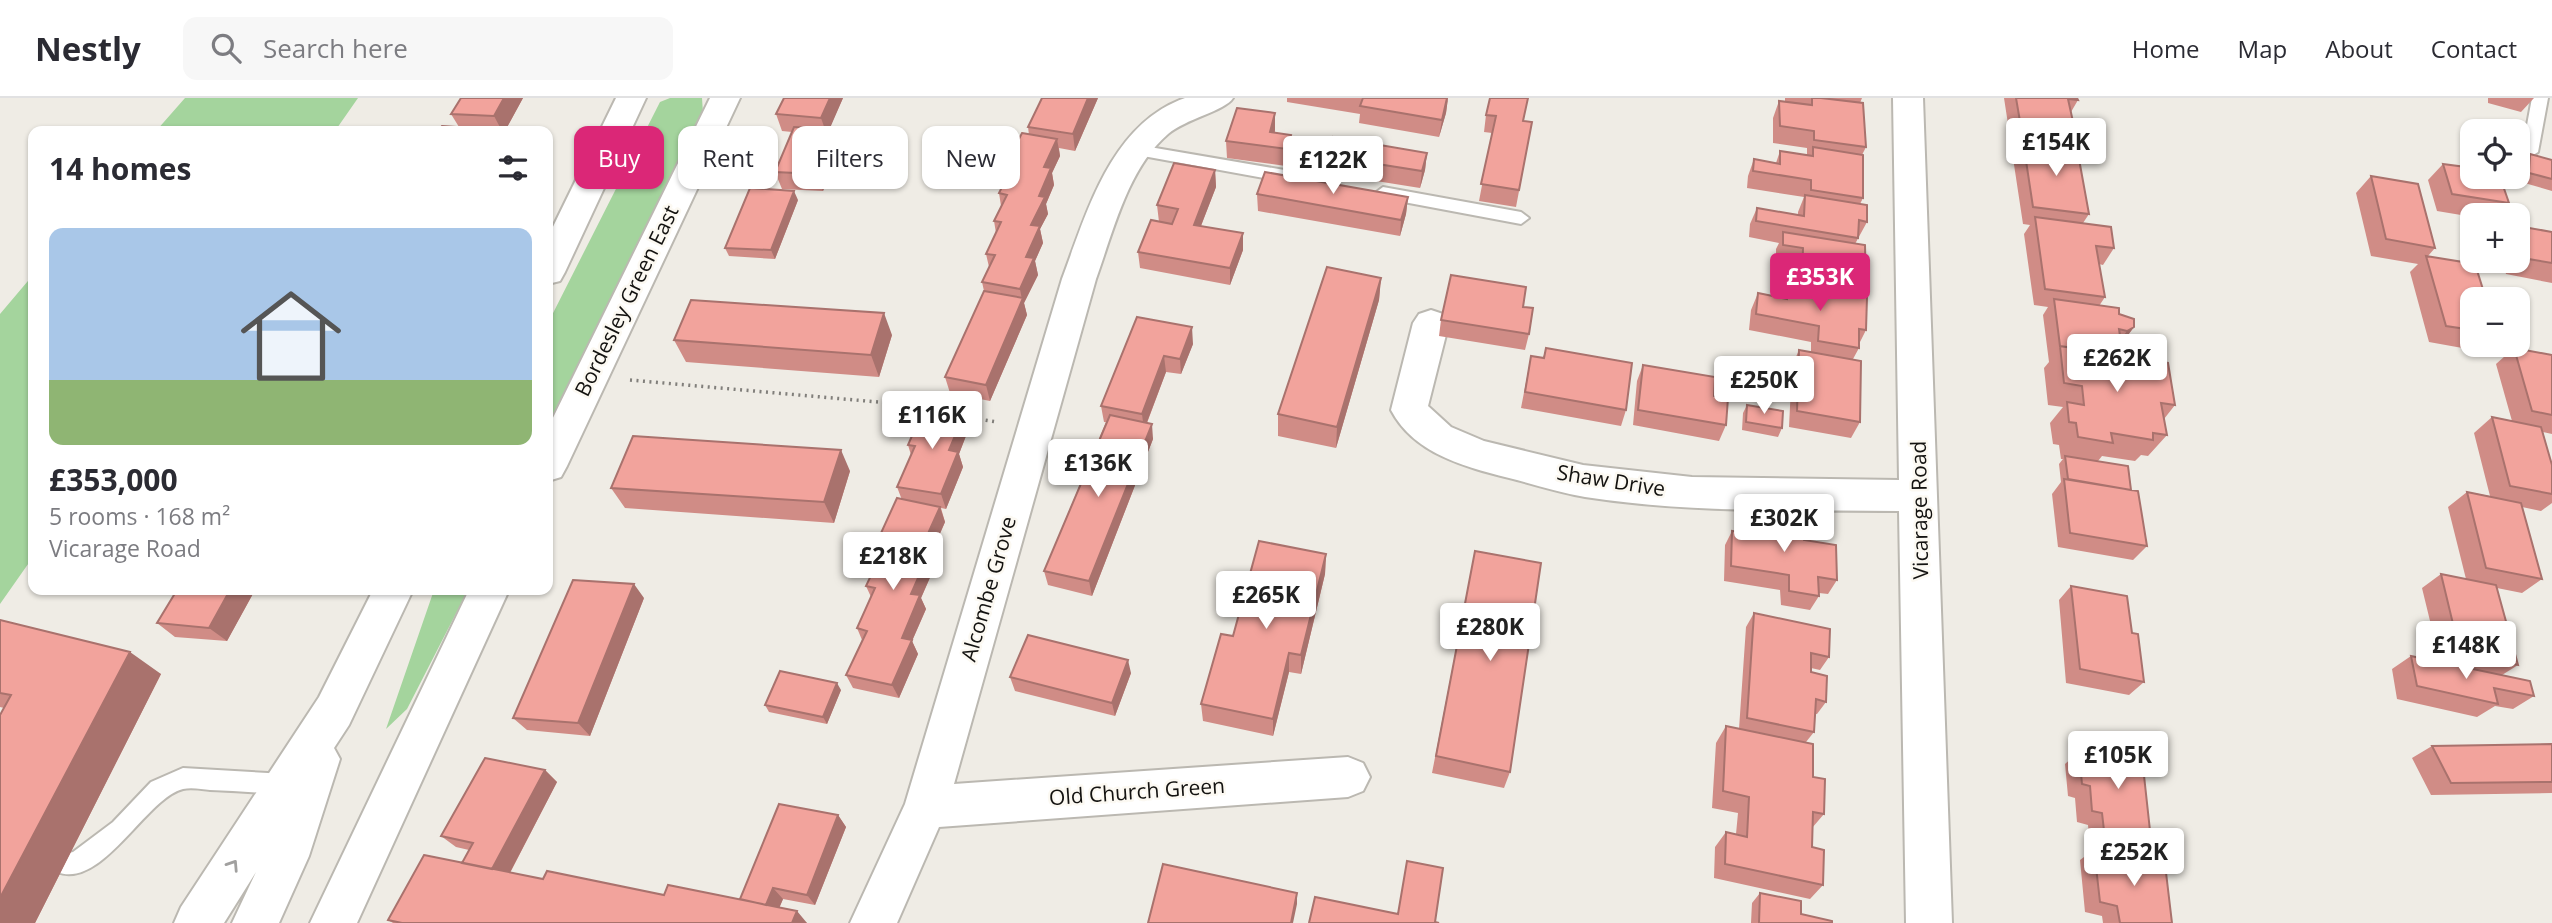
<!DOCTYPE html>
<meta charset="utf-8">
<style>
:root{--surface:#fff;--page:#f7f7f7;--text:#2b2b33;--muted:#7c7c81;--line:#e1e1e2;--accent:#db2777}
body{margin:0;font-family:"Open Sans",sans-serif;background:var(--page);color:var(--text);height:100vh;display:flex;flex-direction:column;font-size:26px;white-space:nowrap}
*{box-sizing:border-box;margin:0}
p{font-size:23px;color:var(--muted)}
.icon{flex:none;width:38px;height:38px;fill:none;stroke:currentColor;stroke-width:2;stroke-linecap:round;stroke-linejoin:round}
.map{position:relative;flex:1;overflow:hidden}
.panel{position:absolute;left:28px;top:28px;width:525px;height:469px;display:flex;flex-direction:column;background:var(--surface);border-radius:14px;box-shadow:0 2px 5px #0004}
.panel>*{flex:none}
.hud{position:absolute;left:574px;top:28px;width:665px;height:63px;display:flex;gap:14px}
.fabs{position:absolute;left:2460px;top:21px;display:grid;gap:14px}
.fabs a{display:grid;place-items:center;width:70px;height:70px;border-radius:14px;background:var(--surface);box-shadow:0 2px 5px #0004;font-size:35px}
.price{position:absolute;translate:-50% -60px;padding:0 16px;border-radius:7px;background:#fff;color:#222;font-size:23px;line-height:46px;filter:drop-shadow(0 2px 4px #0008)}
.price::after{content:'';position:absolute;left:50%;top:42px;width:21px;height:16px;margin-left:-10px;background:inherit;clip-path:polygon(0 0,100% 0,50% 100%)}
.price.selected{background:var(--accent);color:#fff}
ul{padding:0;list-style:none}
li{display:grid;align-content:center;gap:14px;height:371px;padding:0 21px}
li+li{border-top:2px solid var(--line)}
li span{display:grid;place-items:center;height:217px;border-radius:14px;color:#555}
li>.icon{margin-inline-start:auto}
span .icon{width:126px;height:126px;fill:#fffc;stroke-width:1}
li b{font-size:30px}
h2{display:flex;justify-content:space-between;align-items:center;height:84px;padding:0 21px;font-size:30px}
.tag{padding:0 24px;border-radius:14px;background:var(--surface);box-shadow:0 2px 5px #0004;font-size:24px;line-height:63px}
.tag.selected{background:var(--accent);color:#fff}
header{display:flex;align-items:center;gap:42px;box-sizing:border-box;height:98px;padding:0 35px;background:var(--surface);border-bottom:2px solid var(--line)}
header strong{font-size:33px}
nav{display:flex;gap:38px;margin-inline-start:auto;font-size:24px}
.search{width:490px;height:63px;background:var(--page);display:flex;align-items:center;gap:18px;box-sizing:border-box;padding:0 24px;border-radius:14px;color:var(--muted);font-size:26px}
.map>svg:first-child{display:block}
.green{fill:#a4d49d}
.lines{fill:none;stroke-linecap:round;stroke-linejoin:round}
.service-casing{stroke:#bbb8b1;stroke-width:4}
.minor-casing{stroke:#bbb8b1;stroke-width:4}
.tertiary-casing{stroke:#bbb8b1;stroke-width:4}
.path{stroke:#817f7b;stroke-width:3.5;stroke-dasharray:2 4.5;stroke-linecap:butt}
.service{fill:#fff;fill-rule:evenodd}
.minor{fill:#fff;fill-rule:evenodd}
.tertiary{fill:#fff;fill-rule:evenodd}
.wall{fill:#d08c86}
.shaded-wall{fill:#a9726d}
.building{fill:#f2a39c;stroke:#a9726d;stroke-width:2}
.oneway{stroke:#a1a09f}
.labels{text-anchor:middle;stroke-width:5;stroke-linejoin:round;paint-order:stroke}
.street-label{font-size:21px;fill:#131210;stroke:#fcf9f2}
</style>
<header>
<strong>Nestly</strong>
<div class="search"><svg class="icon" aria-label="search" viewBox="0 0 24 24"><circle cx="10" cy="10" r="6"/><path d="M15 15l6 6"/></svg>Search here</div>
<nav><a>Home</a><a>Map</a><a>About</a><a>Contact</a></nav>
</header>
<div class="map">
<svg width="2552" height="825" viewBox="0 0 2552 825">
<rect width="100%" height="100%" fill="#efece5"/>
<path class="green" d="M185,0H358L335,33H156Z
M670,0H702L703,15L548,335V225L660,4Z
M33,177V459L0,506V216Z
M434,492H468L407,611L386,631Z"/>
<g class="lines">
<g class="service-casing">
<path id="service" d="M2532,0H2548L2538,54L2530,59L2522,54Z
M1138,47L1302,75L1310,81L1302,87L1132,56L1130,52Z
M1383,89L1521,114L1529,120L1521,126L1377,99L1375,95Z
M183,670L286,676L294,679L297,686L294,693L286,696C261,695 235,693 210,692C202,691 191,689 183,691C146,700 102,792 57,774L54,766L57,758L73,754L113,724L151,684Z"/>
</g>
<g class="minor-casing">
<path id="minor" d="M710,0H740L567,368L561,379L548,383V330Z
M1185,0H1233C1225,13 1185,21 1168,36C1128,70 1113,134 1096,181L954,686L1348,659L1363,665L1370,679L1363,693L1348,699L939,729L897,825H850L905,706L1062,181C1087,114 1111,26 1185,0Z
M1893,0H1923L1952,825H1906L1899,413C1794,412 1688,415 1585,399C1562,395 1539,388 1517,382C1470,370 1415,358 1391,312L1413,225L1419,216L1431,212L1443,216L1449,225L1428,308L1451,329L1484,343L1583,367L1692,379L1899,382Z
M469,492H509L357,825H310Z"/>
</g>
<g class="tertiary-casing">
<path id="tertiary" d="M616,0H646L565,174L560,183L548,186V139Z
M373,492H413L349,627L334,650L340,661L309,758L279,825H232L256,774L224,825H174L181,809L319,599Z"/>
</g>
<path class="path" d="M630,282L889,305L928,312
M960,318L997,324"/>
<use href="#service" class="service"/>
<use href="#minor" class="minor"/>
<use href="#tertiary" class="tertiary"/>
</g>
<path class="wall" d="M461,0H523L505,33H438L459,29L451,16Z
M843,0L829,31L835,32L840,49L823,93L782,91L775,74L792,34L782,33L776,16Z
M1098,0L1075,53L1059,50L1060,58L1052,75L1054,87L1046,106L1048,116L1040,131L1043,145L1035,163L1038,177L1024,205L1027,217L990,303L950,295L945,279L984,193L982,184L989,169L986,156L996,135L994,123L1001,108L999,95L1008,76L1006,66L1029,37L1028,29Z
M1287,0H1448L1446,15L1439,39L1359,25L1360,16L1287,4Z
M1785,0H1862L1860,5L1866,49L1862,57L1863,100L1860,106L1867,124L1855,146L1866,191L1862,199L1866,232L1859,246V250L1853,261L1860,324L1851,340L1789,329L1792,268L1799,252L1811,254V244L1749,232L1751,212L1758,195L1782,200L1788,186L1795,187V166L1776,164V151L1779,145L1749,139L1750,126L1757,110L1798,117V114L1804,99L1747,90L1748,78L1754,61L1776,65L1780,53L1807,57V50L1773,45V20L1779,3L1785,4Z
M2004,0H2077L2078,2L2071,14L2077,42L2072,49L2089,116L2083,125L2114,150L2103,167L2099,166L2105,199L2099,208L2119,216L2134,229L2122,245L2149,261L2175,307L2164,321L2167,337L2148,358L2141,357L2135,363L2102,358L2098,363L2131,392L2147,448L2133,462L2058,449L2052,396L2061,384L2059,366L2063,361H2061L2059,347L2053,346L2050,325L2063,309L2048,307L2044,270L2049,264L2043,217L2048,209L2034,207L2024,136L2030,127L2023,126L2013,60L2017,53L2012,52Z
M2488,0H2534L2521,14L2488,5Z
M1486,17L1532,24L1516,109L1479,103L1492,35L1484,34Z
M1275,32V34L1291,54L1286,68L1227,60L1226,43Z
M2469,38L2473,39V79L2509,105L2497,117H2473V119L2437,113L2428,82L2443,66L2462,68L2461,47Z
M1427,55L1425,72L1420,90L1326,75L1327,58Z
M2530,56L2552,62V93L2521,84L2522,65Z
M1215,72L1216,89L1201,128L1243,152L1230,187L1140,170L1138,154L1159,124L1157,107Z
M2371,78L2435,150L2428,158L2473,201V247H2485L2479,253L2429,244L2410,174L2418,166L2371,158L2356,95Z
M1257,96L1408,99L1406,116L1400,138L1258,113Z
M798,102L775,161L729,158L725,150Z
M2518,128L2552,134V185L2506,176L2502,163H2518Z
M1381,180L1379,202L1336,350L1278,338V316Z
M1523,209L1529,236L1525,252L1439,238L1441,222Z
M1137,219L1193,246L1181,276L1166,274L1147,325L1153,341L1092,498L1048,487L1044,473L1106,324H1104L1101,308Z
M892,237L879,279L686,264L674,242Z
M1546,250L1626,312L1621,328L1521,310L1531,258L1543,260Z
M2514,250L2552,257V336L2543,334L2552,367V405L2541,413L2522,409L2542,481L2522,495L2497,490L2518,567L2502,577L2534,598L2513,611L2495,608L2477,619L2397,601L2392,571L2411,558L2440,564L2422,490L2441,476L2466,481L2448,409L2467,394L2490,398L2474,335L2492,319L2512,323L2496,266Z
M1643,267L1726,327L1719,343L1633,327L1637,283Z
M1747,307L1782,330L1778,339L1742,332L1743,315Z
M969,330L959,356L963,369L946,411L941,410L945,424L931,456L935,468L921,500L926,511L912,543L918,556L899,600L853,590L846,577L862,542L857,530L871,499L866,488L881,457L876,446L902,402L897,389L911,357L908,347Z
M850,373L834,425L625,410L611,390Z
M1747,419L1804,442L1837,482L1828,496L1819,495V498L1810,512L1781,507L1780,492L1724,483L1725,447L1732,433L1740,434Z
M1475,453L1510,674L1504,690L1432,675Z
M1326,456L1325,476L1301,576L1289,574L1273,638L1203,623L1201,606L1233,538Z
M2071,488L2132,535L2144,584L2129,597L2066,585L2059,502Z
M177,492H255L227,543L175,539L157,525Z
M644,500L590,638L527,632L513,620Z
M1754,515L1829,559L1820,572L1811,570V574L1826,604L1817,616H1815L1814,634L1806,644L1813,679L1824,716L1812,730V749L1823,787L1810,801L1714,780L1715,749L1726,734L1736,736L1738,715L1712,710L1716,645L1726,628L1739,631L1746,529Z
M0,522L161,576L35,825H0L4,610L0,609Z
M1131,575L1115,618L1015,593L1010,579Z
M841,592L827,626L769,614L765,607Z
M2089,639L2152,751L2139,760L2172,825H2103L2102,818L2085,814L2080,762L2092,753H2090L2088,727L2077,724L2075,700L2068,698L2065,666L2075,657V652Z
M2552,646V695L2431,697L2412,660L2432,648Z
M545,672L557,684L510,775L543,781L664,797L740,801L838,717L846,729L815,807L783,801L779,810L807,825H393L388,822L462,765L469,752L456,749L441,738Z
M1760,795L1801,816L1832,825H1751L1752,805Z"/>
<path class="shaded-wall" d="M504,0H523L505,33H502L494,18Z
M830,0H843L827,37L821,20Z
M1088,0H1098L1075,53L1073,36Z
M1448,0L1446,15L1439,39L1442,22Z
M1275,15V32L1270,50V34Z
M835,32L840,49L823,93L817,76Z
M1291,37V54L1286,68L1287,51Z
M1057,41L1060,58L1052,75L1054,87L1046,106L1048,116L1040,131L1043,145L1035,163L1038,177L1024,205L1027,217L990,303L986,287L1022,202L1020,191L1031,127L1039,98L1044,69Z
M1427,55L1425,72L1420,90L1422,73Z
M1215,72L1216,89L1195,143L1194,127Z
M794,93L798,102L775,161L771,152Z
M1408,99L1406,116L1400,138L1401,122Z
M1243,135V152L1230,187V170Z
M1381,180L1379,202L1336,350L1337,329Z
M884,215L892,237L879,279L871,257Z
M1192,229L1193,246L1181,276L1180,261Z
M2134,229L2122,245L2115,249L2127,233Z
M1164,258L1166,274L1144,332L1142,316Z
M965,314L969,330L959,356L963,369L946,411L941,396L949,352Z
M1152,326L1153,341L1092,498L1089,483Z
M841,352L850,373L834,425L824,404Z
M940,409L945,424L931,456L935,468L921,500L926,511L912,543L918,556L899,600L892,587L911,496L921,451Z
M1326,456L1325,476L1301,576V557Z
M634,486L644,500L590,638L578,625Z
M230,492H255L227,543L209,530Z
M130,554L161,576L35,825H0V800Z
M1289,555V574L1273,638V621Z
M1128,562L1131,575L1115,618L1112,605Z
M837,585L841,592L827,626L823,619Z
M545,672L557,684L505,784L491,773Z
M838,717L846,729L815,807L807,797Z
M773,790L783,801L775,820L765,810Z
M1297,795V806L1293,825H1291Z
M797,813L807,825H792Z"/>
<path class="building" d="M461,0H504L494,18L451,16Z
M784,0H830L821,20L776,16Z
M1042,0H1088L1073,36L1028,29Z
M1363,0H1447L1442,22L1360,8Z
M1490,0H1528L1523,23L1532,24L1519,92L1481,86L1496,18L1486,17Z
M1812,0H1821L1863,5L1866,49L1814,42V33L1780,28L1779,3L1812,7Z
M2016,0H2077L2078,2L2068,1L2077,42L2022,35Z
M1237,10L1275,15L1270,34L1291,37L1287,51L1226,43Z
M442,28L487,31L485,33H438Z
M794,29L835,32L817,76L775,74Z
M1022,35L1057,41L1044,69L1051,70L1039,98L1045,99L1031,127L1040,128L1026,159L1034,160L1020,191L982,184L995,157L986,156L1001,124L994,123L1007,97L999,95L1013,67L1006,66Z
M2469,38L2473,39V60L2470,59Z
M1333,39L1427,55L1422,73L1327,58Z
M2023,43L2077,50L2089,116L2033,109Z
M1813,49L1863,57V100L1811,92V82L1753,73L1754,61L1780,66V53L1813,58Z
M2530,56L2552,62V81L2529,75Z
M1174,65L1215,72L1194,127L1243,135L1230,170L1138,154L1151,122L1172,126L1178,111L1157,107Z
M2443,66L2473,70V79H2500L2509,105L2452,96Z
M1265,74L1408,99L1401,122L1257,96Z
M2371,78L2418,86L2435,150L2386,141Z
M750,90L794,93L771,152L725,150Z
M1805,97L1867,107V124L1859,122L1858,140L1756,123L1757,110L1804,118Z
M2035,119L2111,129L2114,150L2096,148L2105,199L2045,191Z
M2518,128L2552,134V165L2523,160L2518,144Z
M1783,134L1865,147L1866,191L1802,181L1803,150L1783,147Z
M2426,158L2475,166L2486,201H2473V232L2446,228Z
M1327,169L1381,180L1337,329L1278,316Z
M1451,177L1526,189L1523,209L1533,210L1529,236L1441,222Z
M1788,186L1867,199L1866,232L1859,231V250L1818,243L1819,228L1756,216L1758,195L1787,201Z
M984,193L1023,200L986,287L945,279Z
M2054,201L2119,210V216L2134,221V229L2127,233L2119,231L2121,244L2147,248L2149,261L2060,248Z
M691,202L884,215L871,257L674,242Z
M1137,219L1192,229L1180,261L1164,258L1142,316L1101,308Z
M2060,248L2168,265L2175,307L2161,305L2167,337L2153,335V342L2111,335L2113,345L2078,339L2076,325L2069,324L2067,304L2084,307L2082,288L2064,285Z
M1546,250L1632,265L1626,312L1525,294L1531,258L1544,260Z
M2514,250L2552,257V317L2532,313Z
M1799,252L1861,263L1860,324L1797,313Z
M1643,267L1715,279L1714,298L1728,300L1726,327L1638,312Z
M1747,307L1783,313L1782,330L1746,324Z
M925,308L965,314L949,352L958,354L941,396L897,389L915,348L908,347Z
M1110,317L1152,326L1089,483L1044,473Z
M2492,319L2541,329L2552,367V396L2510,388Z
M633,338L841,352L824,404L611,390Z
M2065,358L2128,368L2131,392L2068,381Z
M2064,381L2138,393L2147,448L2070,435Z
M2467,394L2521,405L2542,481L2486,470Z
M897,400L940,409L921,451L930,453L911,496L920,497L902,540L912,542L892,587L846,577L867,533L857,530L875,490L866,488L885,448L876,446Z
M1747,419L1804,428V442L1836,447L1837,482L1818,479L1819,498L1789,493V477L1731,468L1732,433L1747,435Z
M1259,443L1326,456L1301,557L1289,555L1273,621L1201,606L1221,536L1233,538Z
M1475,453L1541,465L1510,674L1436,658Z
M2441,476L2496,487L2518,567L2460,555Z
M573,482L634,486L578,625L513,620Z
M2071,488L2127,498L2132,535L2138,536L2144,584L2080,571Z
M177,492H230L209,530L157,525Z
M1754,515L1830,531L1829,559L1811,555V574L1827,578L1826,604L1816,601L1814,634L1747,620Z
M0,522L130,554L0,800V617L11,597L0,595Z
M1028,537L1128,562L1112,605L1010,579Z
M2411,558L2530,583L2534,598L2494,590L2498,606L2417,588Z
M780,573L837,585L823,619L765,607Z
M1726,628L1813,646V679L1825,681L1824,716L1813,714L1812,749L1824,752L1823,787L1725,766L1726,734L1747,739L1749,699L1723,693Z
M2089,639L2141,650L2152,751L2105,741L2102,715L2092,713L2090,688L2082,686L2079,654L2090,657Z
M2552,646V684L2451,685L2432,648Z
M485,660L545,672L492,771L462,765L473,745L441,738Z
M779,706L838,717L807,797L773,790L766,807L740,801Z
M2094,751L2165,766L2172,825H2120L2117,808L2100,804Z
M424,757L543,781L547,773L664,797L668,787L797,813L792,825H402L388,822Z
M1407,763L1443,770L1435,824L1439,825H1309L1315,799L1398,816Z
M1163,766L1297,795L1291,825H1148Z
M1760,795L1801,803V816L1832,823V825H1759Z"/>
<defs><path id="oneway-chevron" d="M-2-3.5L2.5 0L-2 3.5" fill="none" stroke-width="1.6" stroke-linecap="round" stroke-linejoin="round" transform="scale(1.75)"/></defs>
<use class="oneway" href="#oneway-chevron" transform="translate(233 767) rotate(-57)"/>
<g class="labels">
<g class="street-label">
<text transform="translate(627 203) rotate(-64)" y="7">Bordesley Green East</text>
<text transform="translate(1611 383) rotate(9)" y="7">Shaw Drive</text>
<text transform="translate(1920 412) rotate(-91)" y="7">Vicarage Road</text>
<text transform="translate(989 491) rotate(-74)" y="7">Alcombe Grove</text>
<text transform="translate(1137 694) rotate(-4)" y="7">Old Church Green</text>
</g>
</g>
</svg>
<div class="fabs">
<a><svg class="icon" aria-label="locate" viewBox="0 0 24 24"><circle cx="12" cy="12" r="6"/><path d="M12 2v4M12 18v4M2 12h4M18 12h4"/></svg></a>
<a>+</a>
<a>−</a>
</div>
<b class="price" style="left:2056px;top:80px">£154K</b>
<b class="price" style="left:1333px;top:98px">£122K</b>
<b class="price selected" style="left:1820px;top:215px">£353K</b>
<b class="price" style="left:2117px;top:296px">£262K</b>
<b class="price" style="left:1764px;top:318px">£250K</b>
<b class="price" style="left:932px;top:353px">£116K</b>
<b class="price" style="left:1098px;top:401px">£136K</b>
<b class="price" style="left:1784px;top:456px">£302K</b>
<b class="price" style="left:893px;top:494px">£218K</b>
<b class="price" style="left:1266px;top:533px">£265K</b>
<b class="price" style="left:1490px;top:565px">£280K</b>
<b class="price" style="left:2466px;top:583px">£148K</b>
<b class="price" style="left:2118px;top:693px">£105K</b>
<b class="price" style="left:2134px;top:790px">£252K</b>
<div class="hud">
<a class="tag selected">Buy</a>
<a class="tag">Rent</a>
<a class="tag">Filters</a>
<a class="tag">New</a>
</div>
<section class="panel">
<h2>14 homes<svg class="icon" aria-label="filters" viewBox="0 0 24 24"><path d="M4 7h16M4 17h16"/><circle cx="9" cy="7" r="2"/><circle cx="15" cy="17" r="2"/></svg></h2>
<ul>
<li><span style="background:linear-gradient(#a9c7e8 70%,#8fb573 0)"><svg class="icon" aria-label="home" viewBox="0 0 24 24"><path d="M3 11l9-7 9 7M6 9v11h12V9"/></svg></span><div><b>£353,000</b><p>5 rooms · 168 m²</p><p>Vicarage Road</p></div></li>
</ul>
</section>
</div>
